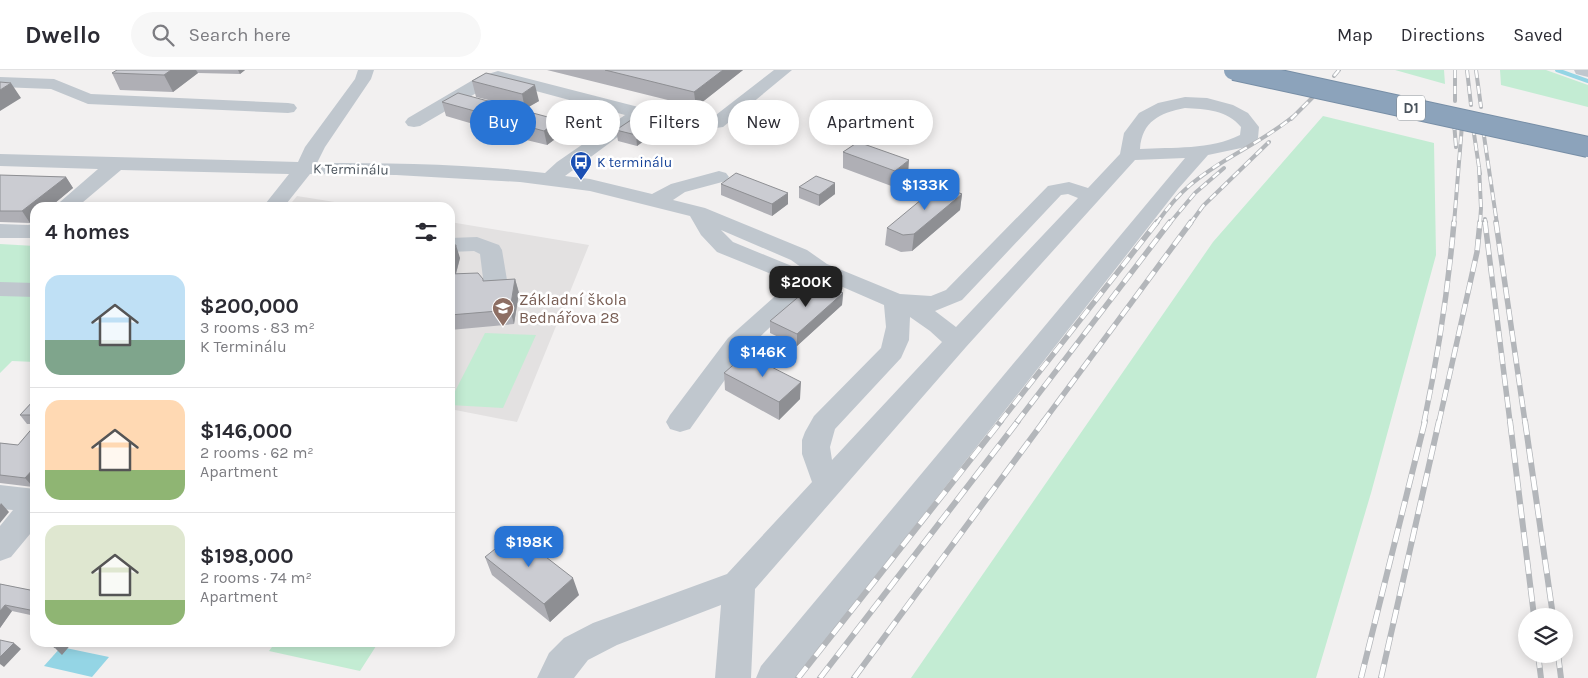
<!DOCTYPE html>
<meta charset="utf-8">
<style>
:root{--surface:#fff;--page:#f7f7f7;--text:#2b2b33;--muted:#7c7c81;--line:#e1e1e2;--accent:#2874d5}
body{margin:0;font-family:Karla,sans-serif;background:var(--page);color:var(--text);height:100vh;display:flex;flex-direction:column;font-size:19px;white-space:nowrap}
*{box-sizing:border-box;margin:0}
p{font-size:16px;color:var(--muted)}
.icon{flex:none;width:28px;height:28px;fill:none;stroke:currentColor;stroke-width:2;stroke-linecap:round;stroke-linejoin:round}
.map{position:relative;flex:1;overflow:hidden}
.details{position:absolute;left:30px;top:132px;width:425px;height:445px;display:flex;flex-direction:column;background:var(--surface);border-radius:15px;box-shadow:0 2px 12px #0003}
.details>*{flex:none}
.banner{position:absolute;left:470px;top:30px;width:475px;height:45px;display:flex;gap:10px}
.buttons{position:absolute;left:1518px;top:538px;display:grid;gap:10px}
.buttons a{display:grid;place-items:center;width:55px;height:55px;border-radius:50%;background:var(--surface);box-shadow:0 2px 12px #0003;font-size:25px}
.price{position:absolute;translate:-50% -42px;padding:0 11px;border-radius:10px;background:var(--accent);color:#fff;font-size:16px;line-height:32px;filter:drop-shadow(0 1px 2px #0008)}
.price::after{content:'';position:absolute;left:50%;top:30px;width:15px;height:11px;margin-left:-8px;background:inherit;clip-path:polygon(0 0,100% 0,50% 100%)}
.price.active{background:#222;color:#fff}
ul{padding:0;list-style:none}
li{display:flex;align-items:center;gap:15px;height:125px;padding:0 15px}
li+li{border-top:1px solid var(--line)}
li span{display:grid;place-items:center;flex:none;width:140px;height:100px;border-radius:15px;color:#555}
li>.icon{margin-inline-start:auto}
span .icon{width:60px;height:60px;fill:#fffc;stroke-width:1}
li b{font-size:21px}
h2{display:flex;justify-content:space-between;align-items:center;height:60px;padding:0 15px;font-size:21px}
.chip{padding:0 18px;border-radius:22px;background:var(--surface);box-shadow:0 2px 12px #0003;font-size:18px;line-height:45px}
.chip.active{background:var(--accent);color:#fff}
header{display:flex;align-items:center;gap:30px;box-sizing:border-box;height:70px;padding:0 25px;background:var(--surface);border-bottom:1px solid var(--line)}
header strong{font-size:24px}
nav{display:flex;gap:28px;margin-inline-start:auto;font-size:18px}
.search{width:350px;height:45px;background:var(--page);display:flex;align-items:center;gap:12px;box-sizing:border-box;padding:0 18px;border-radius:28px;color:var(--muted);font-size:19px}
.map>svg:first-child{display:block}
.education{fill:#e3e1e1}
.green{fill:#c3ecd3}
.water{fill:#94d5e5}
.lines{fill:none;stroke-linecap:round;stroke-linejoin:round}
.stream{stroke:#94d5e5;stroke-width:4}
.minor{fill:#c0c7ce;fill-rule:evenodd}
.rail-far2-casing{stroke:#b3b6ba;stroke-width:4}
.rail-far1-casing{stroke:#b3b6ba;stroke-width:5.5}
.rail-casing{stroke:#b3b6ba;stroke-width:6}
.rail-far2{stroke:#fff;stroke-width:2.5;stroke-dasharray:8;stroke-linecap:butt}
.rail-far1{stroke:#fff;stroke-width:4;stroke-dasharray:11;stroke-linecap:butt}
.rail{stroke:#fff;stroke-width:4.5;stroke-dasharray:14;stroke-linecap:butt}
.highway-bridge-casing{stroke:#778ea6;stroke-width:22;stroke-linecap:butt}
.highway-bridge{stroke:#8ca3bb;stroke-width:20}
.wall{fill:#afafb5}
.shaded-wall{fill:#8e8f93}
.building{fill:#cbccd2;stroke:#8e8f93}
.labels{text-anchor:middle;stroke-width:5;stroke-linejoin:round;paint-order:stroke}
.far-transit-label{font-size:14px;fill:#164399;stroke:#fff;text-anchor:start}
.far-street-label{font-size:14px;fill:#4a535c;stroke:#fff}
.shield{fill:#fff;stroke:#80878d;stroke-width:1}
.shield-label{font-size:15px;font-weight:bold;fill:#4a535c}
.education-label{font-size:16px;fill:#785e54;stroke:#fff;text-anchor:start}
</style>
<header>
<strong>Dwello</strong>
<div class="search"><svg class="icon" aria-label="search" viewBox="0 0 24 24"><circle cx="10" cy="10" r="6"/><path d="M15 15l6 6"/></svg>Search here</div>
<nav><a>Map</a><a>Directions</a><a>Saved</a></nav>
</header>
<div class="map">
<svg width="1588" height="608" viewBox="0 0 1588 608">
<rect width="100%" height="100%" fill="#f2f0f0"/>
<path class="education" d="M297,126L366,137H288Z
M450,152L589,175L517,352L450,339Z"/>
<path class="green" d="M1395,0H1444L1445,14Z
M1500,0H1546L1588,15V37L1501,15Z
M1323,46L1434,73L1436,185L1371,423L1316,608H911L1213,172Z
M0,174L35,176V216L0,214Z
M0,222L35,223V292L12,291L0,303Z
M485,263L536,265L503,338L450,335V331Z
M275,573V572L378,573L360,601L269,581Z"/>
<path class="water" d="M61,577L109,587L92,607L44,596Z"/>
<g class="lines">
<path class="stream" d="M1557,0L1588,11"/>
<path class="minor" d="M358,0H374L371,9L325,77L317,93C393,93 470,94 545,103L557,92L625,45L499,11L490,15L420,56L414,57L408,56L405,52L408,48L478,7L498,1L689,50L712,48L774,0H792L723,57L689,62L642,49L565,106L590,109L652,124L671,114L719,101L726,103L729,107L726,111L685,122L673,130L705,138L807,180L827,194L900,224L931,226L946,220L1048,116L1069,112L1088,118L1120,84L1124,63L1139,43L1158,33L1185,27L1207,28L1233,35L1248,43L1259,57L1258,68L1256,72L1246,77L1208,85L1178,119L796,608H756L761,596L1185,88L1135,90L966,277L755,519L751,608H715L721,535L617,575L588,590L574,608H537L549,583L564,568L593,553L727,504L812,412L802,384V370L805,362L814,346L881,278L886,257L884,235L822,208L746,280L690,359L680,362L670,359L666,352L670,345L728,268L791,212L717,182L701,165L690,146L590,121L520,112L396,105L310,104L283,138H262L289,104L121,100L76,138H53L98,99L0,96V84L298,92L305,77L355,9ZM1185,38C1206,39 1227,40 1241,57L1240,65C1211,80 1172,77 1140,79C1142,51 1160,43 1185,38ZM1068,124L1078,128L956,257L935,241L962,230L1061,125ZM721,160L791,190L805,200L804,201L733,172ZM910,247L930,261L942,272L832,390L830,377L835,359L901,288L909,270Z
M1574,0H1588V7L1576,4Z
M0,7L54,9L91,24L288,33L294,34L297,38L294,42L288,43L88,34L51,19L0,17Z
M0,154L28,155L35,154V168H0Z
M477,167L499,175L502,180L508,216L504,221L496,223L488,221L484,216L480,184L474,181L450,182V168Z
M0,212L35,213V227L0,226Z
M0,415L35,419V458L11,487L0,491V456L13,440L0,439Z"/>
<g class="rail-far2-casing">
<path id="rail-far2" d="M1455,0V31
M1467,0L1471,35
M1476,0L1481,37
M1334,6L1339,0
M1291,49L1318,22
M1454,52L1456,77
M1473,57L1480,104
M1483,59L1497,154
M1479,97L1481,138L1480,154
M1485,149L1486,154
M1156,154C1166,140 1176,127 1189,116C1221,88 1262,73 1295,45
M1169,154L1195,123L1224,98
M1190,154L1203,136L1269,72
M1454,154L1462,55"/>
</g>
<g class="rail-far1-casing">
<path id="rail-far1" d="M1485,152L1510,352
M1496,152L1525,352
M1000,352L1157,152
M1017,352L1170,152
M1043,352L1191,152
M1424,352C1438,286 1448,220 1454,152
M1439,352L1477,182L1480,152"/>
</g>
<g class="rail-casing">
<path id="rail" d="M1510,351L1534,546
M1525,351L1553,546
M1538,584L1541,608
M1558,584L1561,608
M798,608L1001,351
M820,608L1018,351
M854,608L1044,351
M1361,608L1425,351
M1381,608L1439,351"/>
</g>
<use href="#rail-far2" class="rail-far2"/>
<use href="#rail-far1" class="rail-far1"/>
<use href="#rail" class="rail"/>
<g class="highway-bridge-casing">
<path id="highway-bridge" d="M1234,0L1588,77"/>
</g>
<use href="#highway-bridge" class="highway-bridge"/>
</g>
<path class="wall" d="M117,0H245L240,4L198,3L173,22L120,20L112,3Z
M547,0H743L696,37Z
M486,3L539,31L525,39L476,27L472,11Z
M442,32L559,50L562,64L547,75L518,68L516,70L481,60L480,56L446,46Z
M616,60L652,65L637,76L618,71Z
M858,72L908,106L894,117L843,98V82Z
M0,105L66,107L73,118L49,138H35L30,153L0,152Z
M721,114L788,123V134L772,146L721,125Z
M799,117L835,124L819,136L799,128Z
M962,124L960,140L912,181L901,182L885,175L887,158Z
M450,175L460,188L456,204L484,211L515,209L519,223L514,254L450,260Z
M843,223L842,235L797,276L770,263V251Z
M724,303L800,329L779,350L725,320Z
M35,329V354H27L20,345Z
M35,355V415L33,417L0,413V373L18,375Z
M485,487L579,525L550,552L492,505Z
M0,514L35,521V546L12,541L0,558Z"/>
<path class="shaded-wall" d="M171,0H196L198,3L173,22L164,5Z
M238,0H245L240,4Z
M723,0H743L696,37L694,22Z
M11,13L21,28L0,41V20Z
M535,15L539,31L525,39L522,24Z
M559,50L562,64L547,75L544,61Z
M515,53L518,68L516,70L512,55Z
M650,55L652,65L637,76L636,65Z
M909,90L908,106L894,117L895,101Z
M66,107L73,118L49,138H35V149L30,153L22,141Z
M835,113V124L819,136V125Z
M788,123V134L772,146V134Z
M962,124L960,140L912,181L914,164Z
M456,175L460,188L452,218L450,212V195Z
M515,209L519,223L514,254L510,240Z
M843,223L842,235L797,276V264Z
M801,312L800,329L779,350V332Z
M35,397V415L33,417L25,408Z
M1,433L9,442L0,453V435Z
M573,508L579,525L550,552L544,534Z
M5,535L12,541L0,558V541Z
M60,572H73L62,585L55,578Z
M14,573L21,579L4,597L0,594V587Z"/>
<path class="building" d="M117,0H171L164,5L112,3Z
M605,0H723L694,22Z
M486,3L535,15L522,24L472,11Z
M0,12L11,13L0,20Z
M458,23L559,50L544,61L515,53L512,55L478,45L482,43L442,32Z
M631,50L650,55L636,65L616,60Z
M858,72L909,90L895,101L843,82Z
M736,103L788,123L772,134L721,114Z
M0,105L66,107L22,141H0Z
M816,106L835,113L819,125L799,117Z
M939,115L962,124L914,164L903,165L887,158Z
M450,175H456L450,195Z
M478,203L483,209V211L515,209L510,240L450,245V204Z
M816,212L843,223L797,264L770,251Z
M746,284L801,312L779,332L724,303Z
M35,329V345H20Z
M35,355V397L25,408L0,405V373L18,375Z
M515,463L573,508L544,534L485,487Z
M0,514L35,521V541L5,535L0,541Z
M0,570L14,573L0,587Z
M48,572H60L55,578Z"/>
<defs>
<g id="bus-pin" transform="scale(1.125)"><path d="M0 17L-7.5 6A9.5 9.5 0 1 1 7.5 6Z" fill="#1a4fb4" stroke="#fff"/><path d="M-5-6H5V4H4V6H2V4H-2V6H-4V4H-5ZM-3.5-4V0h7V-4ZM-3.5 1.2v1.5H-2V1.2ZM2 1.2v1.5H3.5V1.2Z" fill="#fff"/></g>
<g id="school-pin" transform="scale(1.125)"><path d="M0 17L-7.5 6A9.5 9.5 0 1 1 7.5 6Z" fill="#8d6e63" stroke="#fff"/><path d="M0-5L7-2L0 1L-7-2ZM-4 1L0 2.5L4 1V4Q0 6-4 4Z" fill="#fff"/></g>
</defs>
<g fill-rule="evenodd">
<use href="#bus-pin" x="581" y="92"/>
<use href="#school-pin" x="503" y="238"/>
</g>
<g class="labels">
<g class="far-transit-label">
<text x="597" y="97">K terminálu</text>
</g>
<g class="far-street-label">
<text transform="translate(351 99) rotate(1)" y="5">K Terminálu</text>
</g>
<rect class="shield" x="1397" y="25.5" width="28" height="25" rx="4"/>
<g class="shield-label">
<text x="1411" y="43">D1</text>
</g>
<g class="education-label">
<text x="519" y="235">Základní škola<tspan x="519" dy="18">Bednářova 28</tspan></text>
</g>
</g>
</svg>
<div class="buttons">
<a><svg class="icon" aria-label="layers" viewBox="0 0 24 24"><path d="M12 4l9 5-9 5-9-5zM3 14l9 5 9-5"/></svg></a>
</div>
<b class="price" style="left:925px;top:141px">$133K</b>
<b class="price active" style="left:806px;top:238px">$200K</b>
<b class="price" style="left:763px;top:308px">$146K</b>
<b class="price" style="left:529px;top:498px">$198K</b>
<div class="banner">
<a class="chip active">Buy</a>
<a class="chip">Rent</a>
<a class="chip">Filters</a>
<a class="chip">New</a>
<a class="chip">Apartment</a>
</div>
<section class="details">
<h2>4 homes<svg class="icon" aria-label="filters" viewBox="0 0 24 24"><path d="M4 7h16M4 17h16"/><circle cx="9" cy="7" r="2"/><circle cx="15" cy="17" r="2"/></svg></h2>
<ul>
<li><span style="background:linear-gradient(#bfe0f5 65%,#7fa58c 0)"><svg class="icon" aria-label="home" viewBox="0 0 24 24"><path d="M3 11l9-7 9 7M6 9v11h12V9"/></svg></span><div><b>$200,000</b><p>3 rooms · 83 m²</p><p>K Terminálu</p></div></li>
<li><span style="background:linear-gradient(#ffd9b3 70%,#8fb573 0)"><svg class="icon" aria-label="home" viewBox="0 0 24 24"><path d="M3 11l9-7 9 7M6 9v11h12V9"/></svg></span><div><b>$146,000</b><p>2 rooms · 62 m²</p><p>Apartment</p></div></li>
<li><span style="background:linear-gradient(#dfe7d0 75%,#8fb573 0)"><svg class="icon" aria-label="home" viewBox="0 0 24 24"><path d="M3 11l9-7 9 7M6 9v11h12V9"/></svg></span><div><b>$198,000</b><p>2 rooms · 74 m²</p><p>Apartment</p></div></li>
</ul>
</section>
</div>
